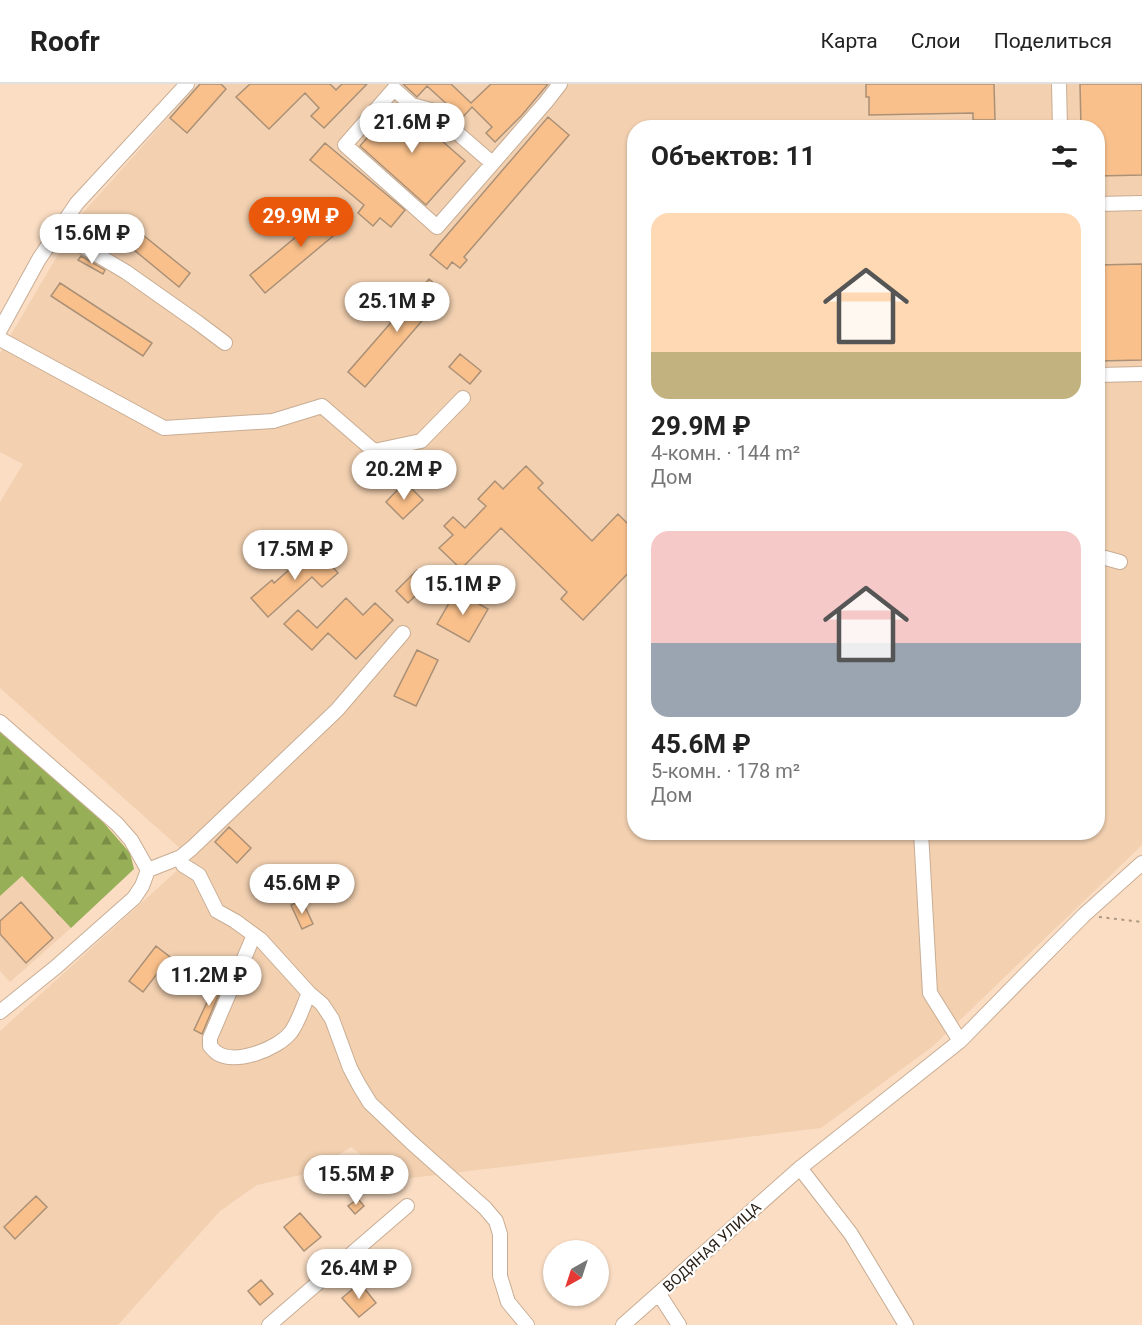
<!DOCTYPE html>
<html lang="ru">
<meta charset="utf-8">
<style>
:root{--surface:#fff;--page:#f6f6f6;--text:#222;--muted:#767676;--line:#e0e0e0;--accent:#ea580c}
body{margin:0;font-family:Roboto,sans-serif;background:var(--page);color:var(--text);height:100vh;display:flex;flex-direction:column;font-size:22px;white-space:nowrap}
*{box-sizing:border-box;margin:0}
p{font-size:20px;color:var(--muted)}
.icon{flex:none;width:33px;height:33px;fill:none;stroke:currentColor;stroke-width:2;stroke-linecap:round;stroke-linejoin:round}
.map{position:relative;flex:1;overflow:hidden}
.sheet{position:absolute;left:627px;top:36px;width:478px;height:720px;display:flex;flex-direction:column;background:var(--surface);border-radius:24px;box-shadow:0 2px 4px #0004}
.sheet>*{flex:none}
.needle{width:39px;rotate:219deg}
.buttons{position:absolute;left:543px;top:1156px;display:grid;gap:12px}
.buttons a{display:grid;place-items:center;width:66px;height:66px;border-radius:50%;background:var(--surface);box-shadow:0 2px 4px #0004;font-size:30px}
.price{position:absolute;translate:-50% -51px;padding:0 14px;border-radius:21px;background:#fff;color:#222;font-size:20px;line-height:39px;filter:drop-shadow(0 2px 3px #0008)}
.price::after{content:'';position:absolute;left:50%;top:36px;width:18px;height:14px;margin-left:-9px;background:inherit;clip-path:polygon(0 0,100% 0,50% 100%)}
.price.on{background:var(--accent);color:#fff}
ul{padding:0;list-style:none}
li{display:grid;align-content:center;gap:12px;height:318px;padding:0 24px}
li span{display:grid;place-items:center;height:186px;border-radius:18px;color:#555}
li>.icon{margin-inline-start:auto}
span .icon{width:108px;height:108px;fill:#fffc;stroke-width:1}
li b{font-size:26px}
h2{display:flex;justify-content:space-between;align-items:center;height:72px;padding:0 24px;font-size:26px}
header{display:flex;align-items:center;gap:36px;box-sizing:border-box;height:84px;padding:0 30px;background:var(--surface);border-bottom:2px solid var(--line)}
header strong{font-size:28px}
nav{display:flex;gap:33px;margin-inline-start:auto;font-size:21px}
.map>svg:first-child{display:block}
.built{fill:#f2d0b0;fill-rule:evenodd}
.forest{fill:url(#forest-firs)}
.building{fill:#f9c08b;stroke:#aa9077;stroke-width:1.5}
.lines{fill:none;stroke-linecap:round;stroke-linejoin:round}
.minor-casing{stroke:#c8ad94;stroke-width:16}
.path{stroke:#ad9783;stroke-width:2;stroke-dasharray:3 4.5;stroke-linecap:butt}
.minor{stroke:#fff;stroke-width:14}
.labels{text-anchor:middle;stroke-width:4.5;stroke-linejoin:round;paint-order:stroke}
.street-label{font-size:15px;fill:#281e14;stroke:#fff}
</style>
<header>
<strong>Roofr</strong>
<nav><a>Карта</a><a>Слои</a><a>Поделиться</a></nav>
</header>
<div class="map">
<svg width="1142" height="1241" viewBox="0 0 1142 1241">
<defs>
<pattern id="forest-firs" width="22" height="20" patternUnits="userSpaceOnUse" patternTransform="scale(1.5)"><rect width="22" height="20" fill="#97af56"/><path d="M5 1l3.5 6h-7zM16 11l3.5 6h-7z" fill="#7b8e46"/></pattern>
</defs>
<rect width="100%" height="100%" fill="#faddc3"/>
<path class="built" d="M198,0H1142V761L932,963L821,1044L395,1096L351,1063L309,1089L257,1101L220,1127L118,1241H0V947L191,774L0,604V418L23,380L0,368V269L82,130ZM634,44H1098V748H634Z
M22,792L71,844L10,898L0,887V812Z"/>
<path class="forest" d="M0,644L102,737L130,769L134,785L71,844L22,792L0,812Z"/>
<path class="building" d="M200,0H221L226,5L187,49L170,34Z
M250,0H330L336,6L342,0H367L324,44L311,32L319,24L305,9L269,45L236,13Z
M403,0H451L471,19L491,0H548L522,31L495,58L486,49L492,43L472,23L462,34L427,2L417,13Z
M866,0H994L995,36H973V29L869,31V13H866Z
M1080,0H1142V91L1098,92V44H1081Z
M397,20L406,28L411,30L465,77L426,121L360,62Z
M548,33L569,51L464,173L467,176L460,184L452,178L447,185L430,171Z
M325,59L405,126L391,143L380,134L373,142L358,129L364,121L310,76Z
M337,119L351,137L265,209L250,191Z
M133,143L190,189L179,203L122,156Z
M81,172L105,186L103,190L78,176Z
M1142,180V276L1098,277V181Z
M429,195L446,209L365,303L348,288Z
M60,199L152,259L143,272L51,212Z
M460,270L481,287L470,300L449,283Z
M526,382L543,399L538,404L592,457L618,430L634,446V483L583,536L561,515L567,508L501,444L461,485L439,464L453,451L444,442L453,433L465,444L486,422L478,415L495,397L503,405Z
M405,398L423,416L403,435L386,418Z
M315,463L338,489L322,503L312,493L268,533L251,514L272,496L274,499Z
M417,486L429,498L408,519L396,507Z
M456,507L488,525L469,558L437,540Z
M346,514L363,531L375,519L393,536L356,575L328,549L312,566L284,540L298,526L317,544Z
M417,566L438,576L416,622L394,612Z
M229,743L251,764L237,779L215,758Z
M302,816L313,840L302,845L291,821Z
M21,818L53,854L26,879L0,850V837Z
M156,862L170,873L143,908L129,897Z
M214,878L224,884L218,895L208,890Z
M218,895L224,898L202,950L194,946Z
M36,1112L47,1123L15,1155L4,1143Z
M358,1115L364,1122L355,1130L348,1122Z
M300,1129L321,1153L304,1167L284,1143Z
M387,1180L399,1194L388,1203L376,1189Z
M261,1196L273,1210L260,1221L248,1207Z
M360,1199L376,1219L359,1233L342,1214Z"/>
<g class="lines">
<g class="minor-casing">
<path id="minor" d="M1059,0L1060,44
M492,79L431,26L412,21L394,5L345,61L437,143L546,18L560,0
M1098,120L1142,119
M57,147L126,188L197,238L225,259
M0,246L39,175L77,119L187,0
M0,255L164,344L273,337L322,322L374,367L421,357L463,314
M1098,291L1142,290
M1098,472L1120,478
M0,638L117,740L131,756L148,786L142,802L134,814L56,883L0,928
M921,748L930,909L960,957
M183,781L199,791L217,827L235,837L261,856L309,909L322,920L332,935L350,984L359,1001L370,1019L411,1058L485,1124L496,1137L500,1150V1192L508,1218L527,1241
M148,786L181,773L192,764L337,626L403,549
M254,851L210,954V962C212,964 214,967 217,969C236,981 278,965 291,948C299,937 303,922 309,909
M800,1084L851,1150L906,1241
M659,1210L679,1241
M269,1241L407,1122
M623,1241L800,1084L960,957L1084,831L1142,779"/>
</g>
<path class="path" d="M1099,833L1142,838"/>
<use href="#minor" class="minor"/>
</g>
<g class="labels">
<g class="street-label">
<text transform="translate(712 1163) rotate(-42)" y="5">ВОДЯНАЯ УЛИЦА</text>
</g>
</g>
</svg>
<div class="buttons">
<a><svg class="needle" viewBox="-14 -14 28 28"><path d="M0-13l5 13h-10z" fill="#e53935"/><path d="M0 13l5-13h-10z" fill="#767676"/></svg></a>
</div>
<b class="price" style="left:412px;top:70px">21.6M ₽</b>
<b class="price on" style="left:301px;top:164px">29.9M ₽</b>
<b class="price" style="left:92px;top:181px">15.6M ₽</b>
<b class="price" style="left:397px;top:249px">25.1M ₽</b>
<b class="price" style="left:404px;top:417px">20.2M ₽</b>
<b class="price" style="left:295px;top:497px">17.5M ₽</b>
<b class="price" style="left:463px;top:532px">15.1M ₽</b>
<b class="price" style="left:302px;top:831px">45.6M ₽</b>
<b class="price" style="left:209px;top:923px">11.2M ₽</b>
<b class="price" style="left:356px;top:1122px">15.5M ₽</b>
<b class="price" style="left:359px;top:1216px">26.4M ₽</b>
<section class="sheet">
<h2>Объектов: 11<svg class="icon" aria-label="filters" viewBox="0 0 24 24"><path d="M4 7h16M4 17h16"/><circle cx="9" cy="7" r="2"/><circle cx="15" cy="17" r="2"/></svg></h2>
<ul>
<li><span style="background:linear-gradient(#ffd9b3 75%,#c2b280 0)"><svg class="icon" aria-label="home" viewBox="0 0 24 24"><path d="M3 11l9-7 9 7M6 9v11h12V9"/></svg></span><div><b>29.9M ₽</b><p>4-комн. · 144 m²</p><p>Дом</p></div></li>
<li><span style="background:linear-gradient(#f6c9c9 60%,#9aa5b1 0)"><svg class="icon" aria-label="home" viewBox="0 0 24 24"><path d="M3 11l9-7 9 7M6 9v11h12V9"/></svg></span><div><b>45.6M ₽</b><p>5-комн. · 178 m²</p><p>Дом</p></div></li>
</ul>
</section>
</div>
